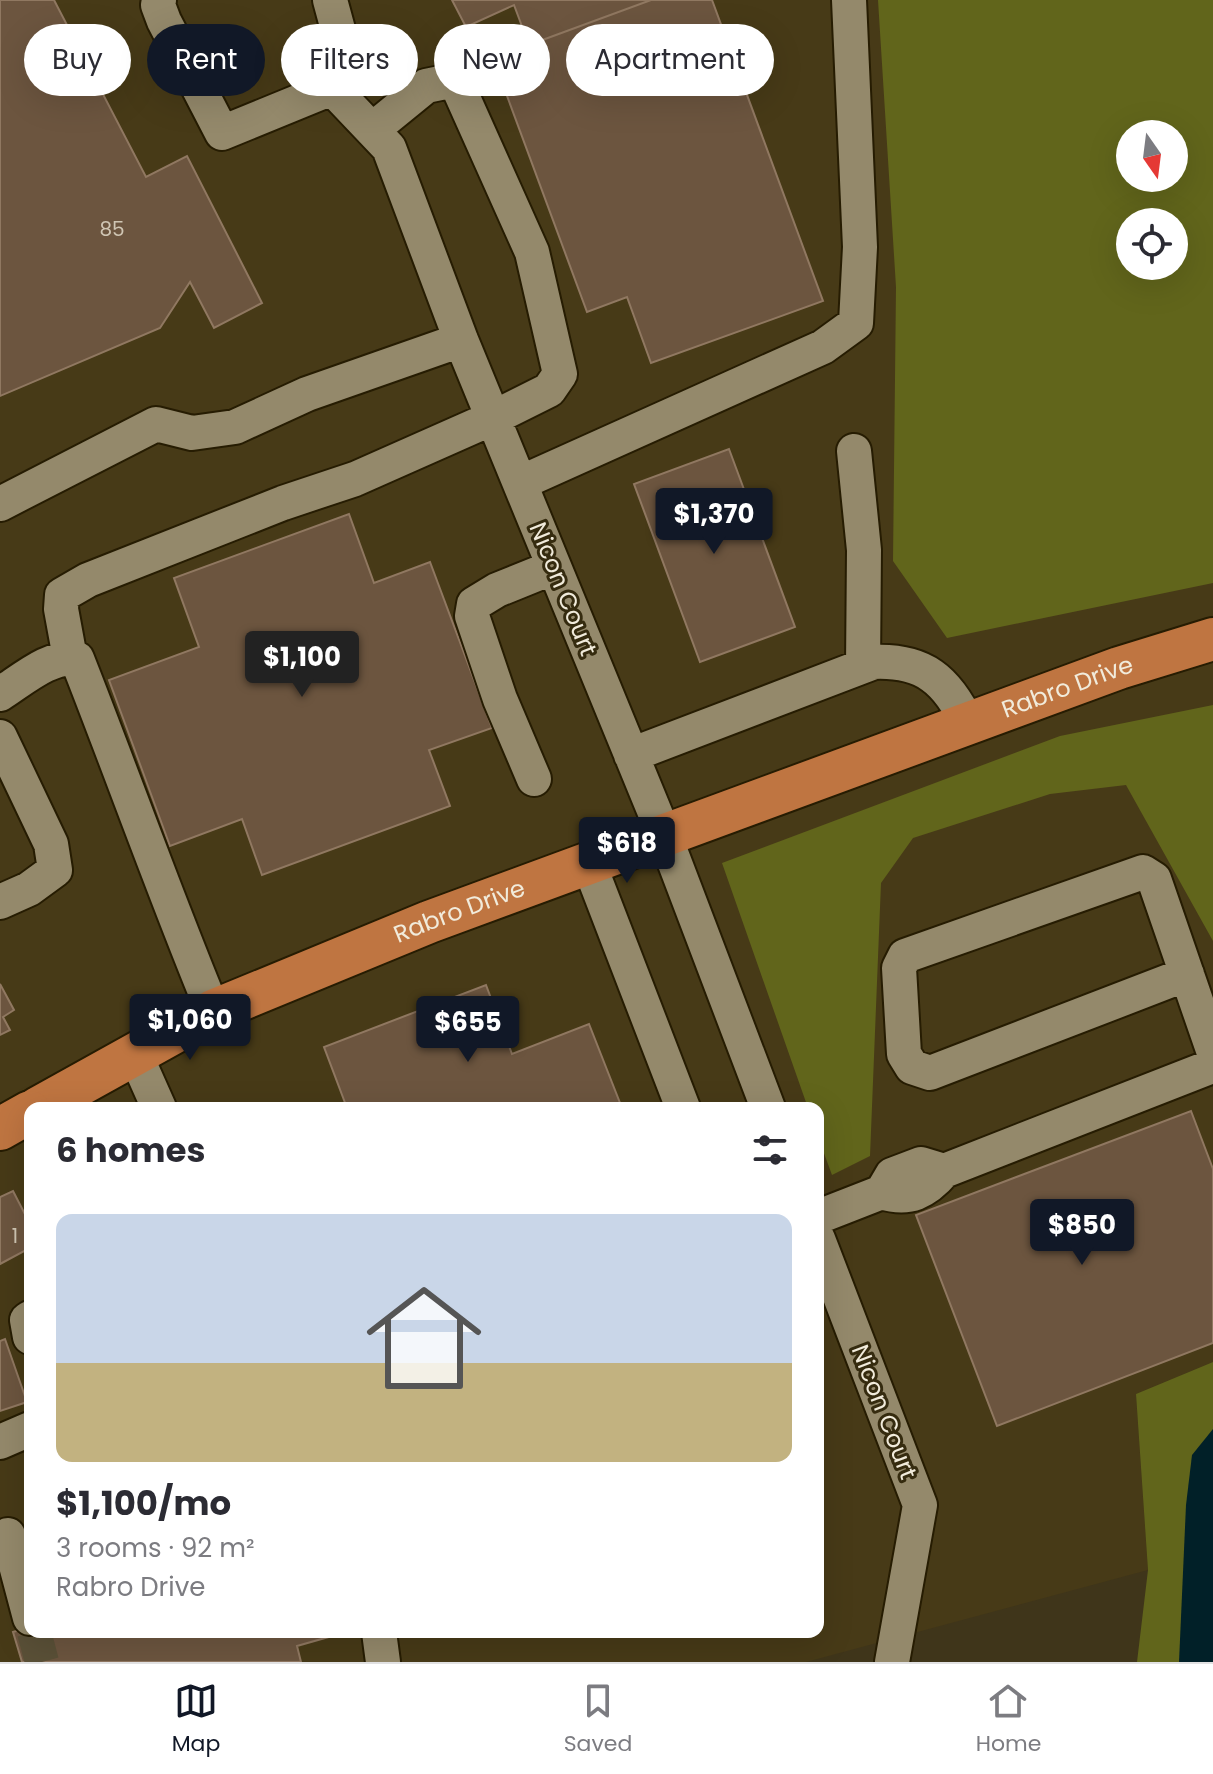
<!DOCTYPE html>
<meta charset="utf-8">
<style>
:root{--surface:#fff;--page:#f2f2f3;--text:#2b2b33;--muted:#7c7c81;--line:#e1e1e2;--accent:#111827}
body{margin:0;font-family:Poppins,sans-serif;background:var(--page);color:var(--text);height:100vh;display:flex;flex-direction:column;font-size:30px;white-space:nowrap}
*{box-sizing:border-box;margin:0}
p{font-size:26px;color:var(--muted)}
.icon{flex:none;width:44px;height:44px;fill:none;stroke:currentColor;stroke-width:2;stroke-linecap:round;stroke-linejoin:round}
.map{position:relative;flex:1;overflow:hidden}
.sheet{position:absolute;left:24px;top:1102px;width:800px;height:536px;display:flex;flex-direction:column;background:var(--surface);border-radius:16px;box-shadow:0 8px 32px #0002}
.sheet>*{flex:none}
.banner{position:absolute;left:24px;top:24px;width:800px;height:72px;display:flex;gap:16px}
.needle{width:52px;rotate:166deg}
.fabs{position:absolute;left:1116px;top:120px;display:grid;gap:16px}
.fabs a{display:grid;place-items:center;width:72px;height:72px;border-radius:50%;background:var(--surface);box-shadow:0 8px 32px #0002;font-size:40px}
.price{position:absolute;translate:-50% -68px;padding:0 18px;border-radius:8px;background:var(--accent);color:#fff;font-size:26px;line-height:52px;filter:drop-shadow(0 2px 4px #0008)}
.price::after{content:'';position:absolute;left:50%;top:48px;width:24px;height:18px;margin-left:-12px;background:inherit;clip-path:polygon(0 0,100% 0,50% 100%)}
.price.selected{background:#222;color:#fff}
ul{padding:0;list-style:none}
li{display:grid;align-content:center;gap:16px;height:424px;padding:0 32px}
li span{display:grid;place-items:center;height:248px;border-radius:16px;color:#555}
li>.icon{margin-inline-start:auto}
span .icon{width:144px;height:144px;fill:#fffc;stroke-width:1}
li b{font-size:34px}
h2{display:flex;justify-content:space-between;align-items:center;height:96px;padding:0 32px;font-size:34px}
.pill{padding:0 28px;border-radius:36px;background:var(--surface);box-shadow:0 8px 32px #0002;font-size:28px;line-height:72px}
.pill.selected{background:var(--accent);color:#fff}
.tab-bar{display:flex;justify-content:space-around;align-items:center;height:112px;border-top:2px solid var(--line);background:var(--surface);font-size:22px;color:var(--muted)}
.tab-bar a{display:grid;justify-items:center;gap:4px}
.tab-bar .selected{color:var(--accent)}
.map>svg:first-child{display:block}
.built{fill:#473a17;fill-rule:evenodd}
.green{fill:#61651b;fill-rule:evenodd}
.water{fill:#012028}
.building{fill:#6c553f;stroke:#907861;stroke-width:2}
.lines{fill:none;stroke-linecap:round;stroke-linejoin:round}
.minor-tunnel{stroke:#5a5037;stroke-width:34;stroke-dasharray:34 17;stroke-linecap:butt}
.minor-casing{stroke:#261c02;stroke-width:38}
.major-casing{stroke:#261c02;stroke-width:46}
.minor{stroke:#94896b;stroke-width:34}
.major{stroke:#bf7541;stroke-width:42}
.labels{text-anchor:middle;stroke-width:6;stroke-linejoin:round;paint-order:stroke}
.number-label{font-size:20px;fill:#d0c6b4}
.street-label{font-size:24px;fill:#f1ebdb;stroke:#352b0f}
</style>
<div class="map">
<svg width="1213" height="1662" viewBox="0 0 1213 1662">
<rect width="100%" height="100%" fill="#3f351a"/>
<path class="built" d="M0,0H1213V1362L1136,1394L1148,1570L806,1662H0ZM1130,134H1174V178H1130ZM1130,222H1174V266H1130ZM30,1108H818V1632H30Z"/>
<path class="green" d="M878,0H1213V583L947,638L893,561L896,287ZM1130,134H1174V178H1130ZM1130,222H1174V266H1130Z
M1213,705V941L1126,785L1050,794L913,838L881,883L870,1156L832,1175L818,1137V1108H808L722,863L1060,736Z
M1213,1362V1662H1137L1148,1570L1136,1394Z"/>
<path class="water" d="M1213,1429V1662H1179L1186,1505L1192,1455Z"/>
<path class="building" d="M0,0H54L146,177L187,156L262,303L214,328L190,282L160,328L0,396Z
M452,0H651L529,45L514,5L466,27Z
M651,0H712L823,301L651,363L627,297L587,312L493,58Z
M729,449L795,627L700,662L634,484Z
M349,514L374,583L430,562L492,728L429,750L450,806L262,875L242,819L170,846L109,680L199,647L174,578Z
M0,984L14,1010L3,1017L10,1030L0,1035Z
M486,985L512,1054L589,1024L622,1108H347L324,1047Z
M1191,1111L1213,1169V1343L997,1426L916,1215Z
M13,1191L30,1224V1248L0,1264V1197Z
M5,1339L27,1402L0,1411V1341Z
M30,1627V1632H330L332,1636L297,1646L301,1662H22L13,1632Z"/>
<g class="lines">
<path class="minor-tunnel" d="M34,1632L42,1662"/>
<g class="minor-casing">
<path id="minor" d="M159,0L158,5L164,21L222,133L332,88
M330,0L340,37L332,88
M332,88L389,148L461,340L665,837L768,1108
M854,451L864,550L863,666
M520,483L823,347L856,323L860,247L849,0
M0,504L156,424L192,433L235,427L307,394L461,340
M70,658L61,609L62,595L88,580L283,503L355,479L495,417L549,390L560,374L532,252L455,80L426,86L372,130
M0,694C21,681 51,654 77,659C123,776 165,895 213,1011
M0,737L51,844L55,870L29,889L0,902
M631,755L874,662C924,660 947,680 968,724
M534,779L500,699L472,616L474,604L497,590L554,567
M589,864L683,1108
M1187,974L930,1073L912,1067L904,1054L899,968L905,956L1143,872L1154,879L1213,1050
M135,1054L159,1108
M944,1171L1210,1067L1213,1063
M818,1217L882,1192L892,1175L921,1164L944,1171C926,1192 909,1201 882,1192
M818,1239L920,1505L892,1662
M30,1318L27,1320L30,1337
M0,1442L30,1429
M8,1535L30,1618
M379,1632L383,1662"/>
</g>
<g class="major-casing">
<g id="major">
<path id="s1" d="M38,1108L213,1011L429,922L1119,668L1213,639"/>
<path d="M0,1129L30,1112"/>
</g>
</g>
<use href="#minor" class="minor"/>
<use href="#major" class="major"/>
</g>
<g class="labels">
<g class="number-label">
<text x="112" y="236">85</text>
<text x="15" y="1243">1</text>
</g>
<g class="street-label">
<text transform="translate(563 589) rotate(68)" y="8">Nicon Court</text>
<text dy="8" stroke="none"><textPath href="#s1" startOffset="1114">Rabro Drive</textPath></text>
<text dy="8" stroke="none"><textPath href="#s1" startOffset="466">Rabro Drive</textPath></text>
<text transform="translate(884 1412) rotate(69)" y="8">Nicon Court</text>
</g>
</g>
</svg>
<div class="fabs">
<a><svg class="needle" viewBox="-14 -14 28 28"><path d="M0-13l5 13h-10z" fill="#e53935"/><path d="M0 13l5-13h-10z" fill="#7c7c81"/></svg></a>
<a><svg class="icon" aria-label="locate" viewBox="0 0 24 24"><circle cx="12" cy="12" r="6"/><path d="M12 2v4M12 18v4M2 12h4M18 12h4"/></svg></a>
</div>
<b class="price" style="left:714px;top:556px">$1,370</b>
<b class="price selected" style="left:302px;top:699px">$1,100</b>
<b class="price" style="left:627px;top:885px">$618</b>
<b class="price" style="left:190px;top:1062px">$1,060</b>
<b class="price" style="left:468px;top:1064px">$655</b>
<b class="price" style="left:1082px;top:1267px">$850</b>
<div class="banner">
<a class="pill">Buy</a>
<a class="pill selected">Rent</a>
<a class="pill">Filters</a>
<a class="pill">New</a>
<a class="pill">Apartment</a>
</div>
<section class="sheet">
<h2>6 homes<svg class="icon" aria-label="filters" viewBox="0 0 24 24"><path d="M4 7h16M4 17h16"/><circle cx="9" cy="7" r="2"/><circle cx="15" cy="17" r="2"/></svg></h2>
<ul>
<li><span style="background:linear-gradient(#c9d6e8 60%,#c2b280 0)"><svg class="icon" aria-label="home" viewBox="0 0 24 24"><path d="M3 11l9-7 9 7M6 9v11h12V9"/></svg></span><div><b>$1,100/mo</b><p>3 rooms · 92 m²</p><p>Rabro Drive</p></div></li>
</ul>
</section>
</div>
<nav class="tab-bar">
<a class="selected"><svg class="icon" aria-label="map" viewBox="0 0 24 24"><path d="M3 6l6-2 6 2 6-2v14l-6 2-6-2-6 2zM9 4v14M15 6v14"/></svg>Map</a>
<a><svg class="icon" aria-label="saved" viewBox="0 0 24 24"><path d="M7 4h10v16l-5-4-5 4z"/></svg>Saved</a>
<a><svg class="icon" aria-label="home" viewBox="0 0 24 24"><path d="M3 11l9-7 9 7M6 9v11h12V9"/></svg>Home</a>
</nav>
